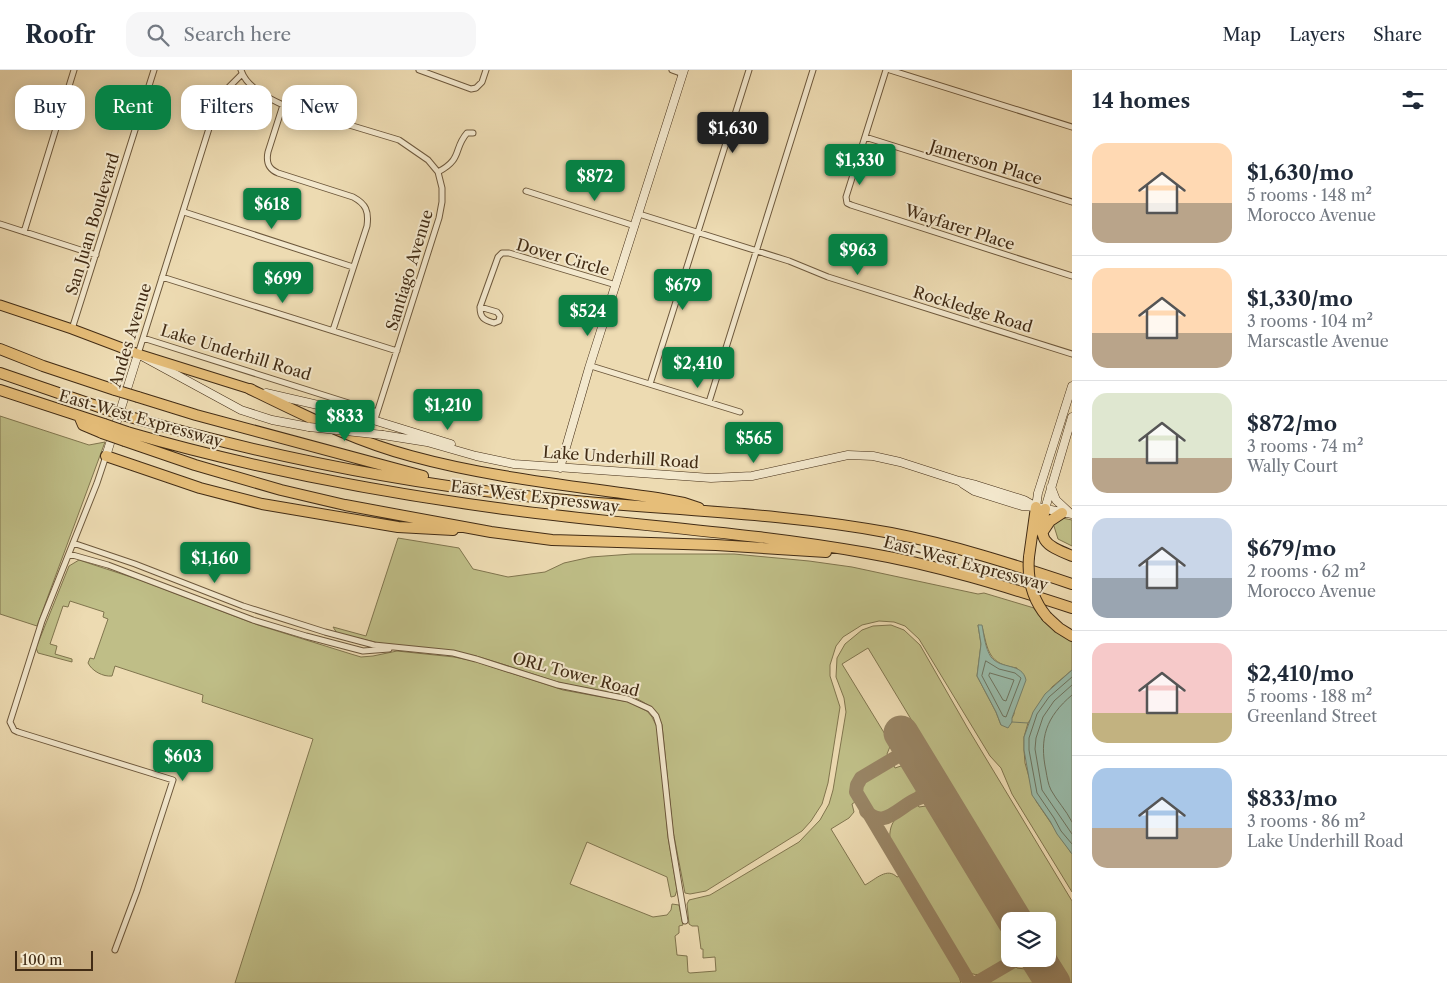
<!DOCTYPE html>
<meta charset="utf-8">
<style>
:root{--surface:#fff;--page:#f6f6f7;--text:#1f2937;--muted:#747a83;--line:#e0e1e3;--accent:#0b8043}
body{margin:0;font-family:"Libre Caslon Text",serif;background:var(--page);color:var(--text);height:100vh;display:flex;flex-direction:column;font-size:19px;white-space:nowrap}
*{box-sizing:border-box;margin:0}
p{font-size:16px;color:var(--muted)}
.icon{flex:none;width:28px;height:28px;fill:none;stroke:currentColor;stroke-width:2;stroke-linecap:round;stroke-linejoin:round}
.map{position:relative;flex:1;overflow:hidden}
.details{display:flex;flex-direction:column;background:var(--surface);width:375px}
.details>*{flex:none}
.hud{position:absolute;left:15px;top:15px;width:475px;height:45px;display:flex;gap:10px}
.tools{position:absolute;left:1001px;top:842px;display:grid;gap:10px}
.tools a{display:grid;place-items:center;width:55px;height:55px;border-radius:10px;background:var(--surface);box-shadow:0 2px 12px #0003;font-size:25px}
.scale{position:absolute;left:15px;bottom:12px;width:78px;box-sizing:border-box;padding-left:5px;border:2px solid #422c15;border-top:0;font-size:14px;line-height:18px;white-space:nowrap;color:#422c15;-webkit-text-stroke:4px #f3e8cd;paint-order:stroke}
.price{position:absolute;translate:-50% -42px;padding:0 11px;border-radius:5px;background:var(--accent);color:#fff;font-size:16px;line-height:32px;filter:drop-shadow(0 1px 2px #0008)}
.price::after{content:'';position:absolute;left:50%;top:30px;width:15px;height:11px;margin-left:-8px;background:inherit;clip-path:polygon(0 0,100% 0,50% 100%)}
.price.selected{background:#222;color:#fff}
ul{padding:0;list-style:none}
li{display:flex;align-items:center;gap:15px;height:125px;padding:0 20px}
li+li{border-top:1px solid var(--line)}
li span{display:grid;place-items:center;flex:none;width:140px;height:100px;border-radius:15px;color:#555}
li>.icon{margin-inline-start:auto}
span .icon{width:60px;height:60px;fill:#fffc;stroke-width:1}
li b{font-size:21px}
h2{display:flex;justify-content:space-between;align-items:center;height:60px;padding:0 20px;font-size:21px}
.chip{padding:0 18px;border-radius:15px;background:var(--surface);box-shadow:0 2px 12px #0003;font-size:18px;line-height:45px}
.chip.selected{background:var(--accent);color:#fff}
header{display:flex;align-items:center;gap:30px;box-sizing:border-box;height:70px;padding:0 25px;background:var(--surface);border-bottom:1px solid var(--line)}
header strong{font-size:24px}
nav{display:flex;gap:28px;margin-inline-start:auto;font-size:18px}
.search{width:350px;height:45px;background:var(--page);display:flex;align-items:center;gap:12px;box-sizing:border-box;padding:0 18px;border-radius:15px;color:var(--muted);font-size:19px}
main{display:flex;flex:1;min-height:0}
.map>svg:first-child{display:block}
.green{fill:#bfbe87;stroke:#80754e;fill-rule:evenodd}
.water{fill:#9ba;stroke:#76826e}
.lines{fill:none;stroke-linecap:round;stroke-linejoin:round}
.shore{stroke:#6e7460;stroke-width:1}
.stream{stroke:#76826e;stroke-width:1}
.taxiway{stroke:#988464;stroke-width:14}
.runway{stroke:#988464;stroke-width:35}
.street-casing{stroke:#6d583c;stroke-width:7}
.secondary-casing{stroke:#422c15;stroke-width:9}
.primary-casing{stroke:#422c15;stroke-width:11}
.highway-casing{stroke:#422c15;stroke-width:12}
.street{stroke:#f3e8cd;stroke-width:5}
.secondary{stroke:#f3e8cd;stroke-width:8}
.primary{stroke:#e6be79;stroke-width:9}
.highway{stroke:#e6be79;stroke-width:10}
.secondary-bridge-casing{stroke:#422c15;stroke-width:9;stroke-linecap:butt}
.highway-bridge-casing{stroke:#422c15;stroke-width:12;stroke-linecap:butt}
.secondary-bridge{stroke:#f3e8cd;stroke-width:8}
.highway-bridge{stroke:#e6be79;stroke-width:10}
.labels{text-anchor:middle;stroke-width:4;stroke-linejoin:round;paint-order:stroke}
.street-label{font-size:16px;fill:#422c15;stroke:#f3e8cd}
</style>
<header>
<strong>Roofr</strong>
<div class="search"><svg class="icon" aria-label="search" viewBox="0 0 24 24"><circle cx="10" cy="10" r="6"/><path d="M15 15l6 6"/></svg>Search here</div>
<nav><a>Map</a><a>Layers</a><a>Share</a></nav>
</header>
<main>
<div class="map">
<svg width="1072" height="913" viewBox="0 0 1072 913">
<rect width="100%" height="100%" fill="#eddbb2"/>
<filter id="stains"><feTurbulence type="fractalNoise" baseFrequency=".004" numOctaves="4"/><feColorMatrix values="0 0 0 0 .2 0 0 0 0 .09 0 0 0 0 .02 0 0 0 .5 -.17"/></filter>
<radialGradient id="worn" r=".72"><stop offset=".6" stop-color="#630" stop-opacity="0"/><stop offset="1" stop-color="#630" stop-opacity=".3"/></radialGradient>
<path class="green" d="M0,346L89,375L105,372L37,556L0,544Z
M1062,448L1072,450V476L1058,469L1053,453Z
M398,468L459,478L473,499L508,507L545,502L564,493L591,487L632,484H734L809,491L852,497L978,524L984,523L1034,538L1046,552L1072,571V600L1052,617L1028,653L1024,667V680L1025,693L1036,731L1072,784V822L1012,724L1001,698L990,686L919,569L905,556L894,552L879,551L862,555L843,567L836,576L830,595V606L840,637L828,713L822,734L811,751L802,761L706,821L690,824L685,823L673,761L662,655C657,640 647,633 633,627L561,613L480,587L452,581L379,573L337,563L333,557L366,566ZM978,555L982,556C988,581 988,594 1017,598L1014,644L1012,648L1001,655L996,642L977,606L981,574Z
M79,490L140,510L258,555L351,584L361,587L373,586L397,581L454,587L474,591L563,620L629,632L647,641L652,647L658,659L668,767L677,820L675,826L671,827L667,807L587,772L570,814L653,847L667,845L671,840L672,834L679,835L683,855L679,856V863L675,866L677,885L687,886L688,902L690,903L716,901L715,887L703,888V879H701L698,856H692L689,854L687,834L689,830L710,825L799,772L820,750L829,734L833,720L846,642L844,628L836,607L837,588L845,574L862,560L873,556L891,555L904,560L920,575L967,657L1072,831V913H1070L1048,876V851H1033L868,578L842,594L891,674L887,684L888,686C869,698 844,705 855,732L852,734L854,742L849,748L831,759L865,815C876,809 887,797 897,807L900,806L958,903L961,913H235L313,669L202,632L203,625L115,596L112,606C103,607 92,601 88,593L90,588L94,589L108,549L103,547L104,542L70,531L68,537L63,536L50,574L57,576L55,584L72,589V592L38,583L36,578L38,573L69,496Z
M893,694L895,698L901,696L908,702L917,720C913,729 886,745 876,744C867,739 859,725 862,715L868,709Z
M917,734L919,737L926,736L931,741L1010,871V883L1008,885L1010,888C998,895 980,912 968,901L890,772C888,749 899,745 917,734Z
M1015,895L1017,898L1025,899L1035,913H986Z"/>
<path class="water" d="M978,555H982C984,565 985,578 991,587C1001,600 1022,592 1026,610L1012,648V652L1008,658L1001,655L996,642L977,606L981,574Z
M1072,600V784L1057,764L1050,751L1032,725L1024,680V667L1033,642L1045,624Z"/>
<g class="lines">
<path class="shore" d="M986,591L999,599L1015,603L1021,608L1006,647L1003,646L982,606Z
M990,603L1014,610L1006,631L1003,630L989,606Z
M1072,607L1049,627L1037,644L1029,668V680L1037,723L1054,748L1061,761L1072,774
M1072,615L1054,631L1043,647L1036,668L1035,679L1042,720L1072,764
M1072,625C1046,647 1039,668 1046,701C1047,707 1048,714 1051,720C1057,731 1066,740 1072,752"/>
<path class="stream" d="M1012,652L1028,653"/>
<path class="taxiway" d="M922,697C915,689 909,684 898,686L861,708L857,715L856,722L970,913
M866,741C891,769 912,707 944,733
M1034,889L1042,896
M976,913L1017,889"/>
<path class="runway" d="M901,663L1015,851
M1038,889L1053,913"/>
<g class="street-casing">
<path id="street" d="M241,0C246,17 268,28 283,35L399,70L428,90L438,102L442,118V132L439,148L375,349
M419,0L471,19L476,18L482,12L486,0
M672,0L683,4
M886,0L846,127L847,133L851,135L1072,206
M890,0L1072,57
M283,35L268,82C266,92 268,99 278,103L353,127C366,134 369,141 367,156L333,260
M865,67L1072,132
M438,102C463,89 453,79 467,63H473
M526,121L635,156
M184,142L353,197
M639,144L789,191L828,207L1072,284
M0,154L96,185
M24,162L74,0
M162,207L397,281
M480,237L497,242L500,246L499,251L494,253C484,250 480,248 480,237L498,187L502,183H509L616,215
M72,259L154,0
M143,268L377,342
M138,284L217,33L223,23L242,4
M591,296L740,342
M650,314L749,0
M709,332L813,0
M106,386L97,413L42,551L10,652L14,660L18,662L173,710L137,821L115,880
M73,473L135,494L243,536L325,562L374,575L453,583L476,589L558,615L628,629L650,639L656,646L659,655L671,767L685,851
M69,484L108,495L253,550L306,566L363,581L389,579"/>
</g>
<g class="secondary-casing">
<path id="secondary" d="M266,323L344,341L451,374
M383,365L427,372L476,386L514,394L711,408L752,406L848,385L873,386L900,392L959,411L976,415L1024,430L1036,437
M106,386L138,284L241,340L272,350L309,357
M560,398L589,298L684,0
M963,414L974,421L1022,436L1036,437L1072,444
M1051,417L1056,430L1070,443
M1036,437L1038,423L1072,316
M1045,439L1072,347"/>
</g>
<g class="primary-casing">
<path id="primary" d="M0,235L72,259L138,284L250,319"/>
</g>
<g class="highway-casing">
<path id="highway" d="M0,279L43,296L115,320
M0,303L108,340
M250,319C302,344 354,371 411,386C491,408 575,416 657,428L684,433L699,438
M0,320L104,354
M138,327L196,345L423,406
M130,347C256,383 387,410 517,425C641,440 768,440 891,463C953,475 1012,494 1072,514
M80,348L83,355L102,363
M127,362C248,397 372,421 497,438C620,455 744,461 867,483C937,495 1004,516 1072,538
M125,371L195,395L281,420L345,435L491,462L552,470L716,475L826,482
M106,386L200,418L262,434L398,457L453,460
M1045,439C1038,471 1043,474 1072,486
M1042,463L1050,451L1062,443
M1029,487L1036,437
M1047,547L1059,558L1072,566"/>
</g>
<use href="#street" class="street"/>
<use href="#secondary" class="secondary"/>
<use href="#primary" class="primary"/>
<use href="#highway" class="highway"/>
<g class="secondary-bridge-casing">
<path id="secondary-bridge" d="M309,357L383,365"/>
</g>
<g class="highway-bridge-casing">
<path id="highway-bridge" d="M115,320L138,327
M108,340L130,347
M104,354L127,362
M102,363L125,371
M1029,487C1027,510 1032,529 1047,547"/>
</g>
<use href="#secondary-bridge" class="secondary-bridge"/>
<use href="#highway-bridge" class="highway-bridge"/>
</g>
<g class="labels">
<g class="street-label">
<text transform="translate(986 92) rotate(17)" y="6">Jamerson Place</text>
<text transform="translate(92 154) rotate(-73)" y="6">San Juan Boulevard</text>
<text transform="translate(960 157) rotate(18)" y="6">Wayfarer Place</text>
<text transform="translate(563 187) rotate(16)" y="6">Dover Circle</text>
<text transform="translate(409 200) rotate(-73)" y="6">Santiago Avenue</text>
<text transform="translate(973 239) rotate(17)" y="6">Rockledge Road</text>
<text transform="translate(130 265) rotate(-73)" y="6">Andes Avenue</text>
<text transform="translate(236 282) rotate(17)" y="6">Lake Underhill Road</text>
<text transform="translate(141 348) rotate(16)" y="6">East-West Expressway</text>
<text transform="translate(621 387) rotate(4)" y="6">Lake Underhill Road</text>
<text transform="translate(535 426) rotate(7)" y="6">East-West Expressway</text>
<text transform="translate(966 493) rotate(15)" y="6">East-West Expressway</text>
<text transform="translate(576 604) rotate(15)" y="6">ORL Tower Road</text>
</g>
</g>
<rect width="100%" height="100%" filter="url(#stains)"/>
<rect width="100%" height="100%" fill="url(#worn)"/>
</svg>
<div class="tools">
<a><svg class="icon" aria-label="layers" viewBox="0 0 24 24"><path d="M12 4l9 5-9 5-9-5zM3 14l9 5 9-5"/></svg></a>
</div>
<div class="scale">100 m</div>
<b class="price selected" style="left:733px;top:84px">$1,630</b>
<b class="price" style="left:860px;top:116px">$1,330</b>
<b class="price" style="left:595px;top:132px">$872</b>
<b class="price" style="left:272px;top:160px">$618</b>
<b class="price" style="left:858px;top:206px">$963</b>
<b class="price" style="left:283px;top:234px">$699</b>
<b class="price" style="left:683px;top:241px">$679</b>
<b class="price" style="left:588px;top:267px">$524</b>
<b class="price" style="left:698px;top:319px">$2,410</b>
<b class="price" style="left:448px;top:361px">$1,210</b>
<b class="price" style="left:345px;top:372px">$833</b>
<b class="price" style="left:754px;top:394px">$565</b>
<b class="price" style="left:215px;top:514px">$1,160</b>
<b class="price" style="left:183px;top:712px">$603</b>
<div class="hud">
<a class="chip">Buy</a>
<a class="chip selected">Rent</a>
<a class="chip">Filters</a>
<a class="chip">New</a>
</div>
</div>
<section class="details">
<h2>14 homes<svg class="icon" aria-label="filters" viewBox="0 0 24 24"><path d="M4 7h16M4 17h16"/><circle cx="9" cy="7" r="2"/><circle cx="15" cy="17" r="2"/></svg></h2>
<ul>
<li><span style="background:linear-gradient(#ffd9b3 60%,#b9a48a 0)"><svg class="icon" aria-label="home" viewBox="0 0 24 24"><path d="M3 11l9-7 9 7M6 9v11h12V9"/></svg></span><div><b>$1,630/mo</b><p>5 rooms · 148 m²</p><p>Morocco Avenue</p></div></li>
<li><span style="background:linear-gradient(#ffd9b3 65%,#b9a48a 0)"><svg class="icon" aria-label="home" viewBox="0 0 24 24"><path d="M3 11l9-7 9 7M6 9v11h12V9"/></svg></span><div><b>$1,330/mo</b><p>3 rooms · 104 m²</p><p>Marscastle Avenue</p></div></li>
<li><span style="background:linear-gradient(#dfe7d0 65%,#b9a48a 0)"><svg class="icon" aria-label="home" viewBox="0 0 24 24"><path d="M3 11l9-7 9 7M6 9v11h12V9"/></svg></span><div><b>$872/mo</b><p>3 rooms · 74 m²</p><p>Wally Court</p></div></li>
<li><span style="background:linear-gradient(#c9d6e8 60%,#9aa5b1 0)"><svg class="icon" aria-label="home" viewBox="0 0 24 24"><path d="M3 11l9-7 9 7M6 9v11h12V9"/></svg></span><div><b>$679/mo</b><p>2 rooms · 62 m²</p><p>Morocco Avenue</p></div></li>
<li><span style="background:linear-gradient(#f6c9c9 70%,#c2b280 0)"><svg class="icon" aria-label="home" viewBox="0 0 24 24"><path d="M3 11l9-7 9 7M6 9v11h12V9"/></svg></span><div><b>$2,410/mo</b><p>5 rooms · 188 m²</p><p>Greenland Street</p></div></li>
<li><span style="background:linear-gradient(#a9c7e8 60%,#b9a48a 0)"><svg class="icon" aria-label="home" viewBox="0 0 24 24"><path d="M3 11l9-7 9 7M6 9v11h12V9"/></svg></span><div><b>$833/mo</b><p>3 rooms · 86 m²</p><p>Lake Underhill Road</p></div></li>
</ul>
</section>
</main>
